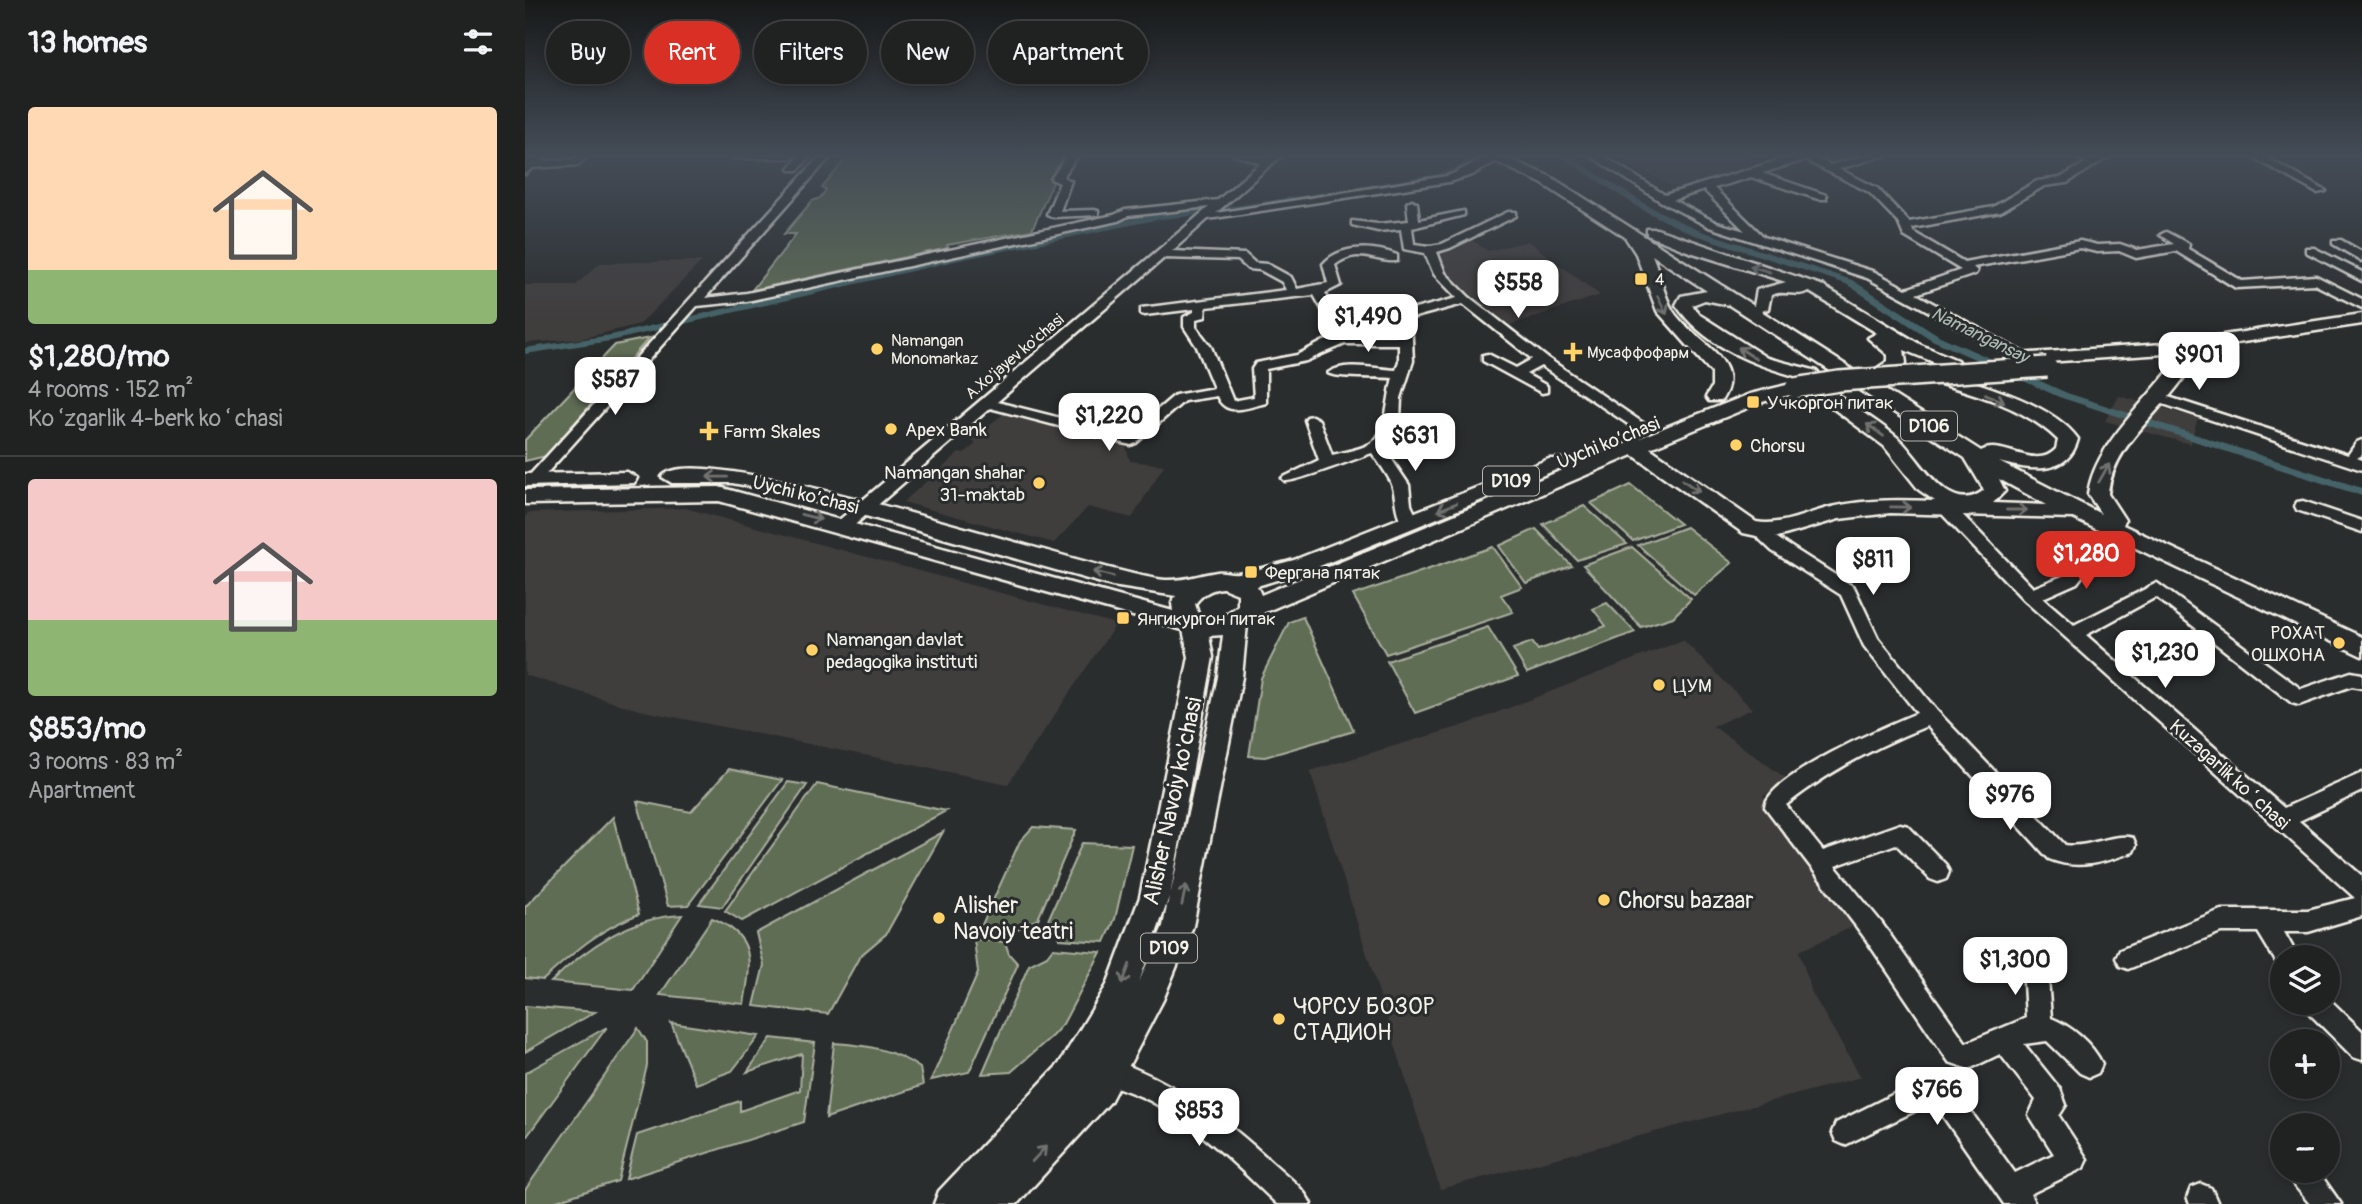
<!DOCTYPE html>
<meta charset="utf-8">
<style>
:root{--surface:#202222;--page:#2d2f2f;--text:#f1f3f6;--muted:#a2a4a5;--line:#3d3f40;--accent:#d93025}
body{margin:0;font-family:Pangolin,sans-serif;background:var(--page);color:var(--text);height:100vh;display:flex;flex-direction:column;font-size:26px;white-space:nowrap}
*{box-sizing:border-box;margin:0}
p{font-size:23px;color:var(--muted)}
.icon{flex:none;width:38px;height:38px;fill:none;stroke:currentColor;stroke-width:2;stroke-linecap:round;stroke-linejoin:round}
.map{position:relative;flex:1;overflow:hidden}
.drawer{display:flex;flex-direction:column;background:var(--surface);width:525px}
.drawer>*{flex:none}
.top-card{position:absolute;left:21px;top:21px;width:665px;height:63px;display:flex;gap:14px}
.fabs{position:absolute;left:1745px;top:945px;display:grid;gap:14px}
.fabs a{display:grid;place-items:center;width:70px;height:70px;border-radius:50%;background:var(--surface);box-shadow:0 4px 10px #0003,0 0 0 2px var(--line);font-size:35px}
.price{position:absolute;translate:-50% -60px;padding:0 16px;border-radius:14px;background:#fff;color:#222;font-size:23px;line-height:46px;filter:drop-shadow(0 2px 4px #0008)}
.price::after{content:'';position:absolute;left:50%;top:42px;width:21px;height:16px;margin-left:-10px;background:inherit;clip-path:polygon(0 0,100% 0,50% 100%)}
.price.current{background:var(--accent);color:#fff}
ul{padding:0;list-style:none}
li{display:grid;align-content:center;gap:14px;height:371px;padding:0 28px}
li+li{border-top:2px solid var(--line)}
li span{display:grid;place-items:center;height:217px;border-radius:7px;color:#555}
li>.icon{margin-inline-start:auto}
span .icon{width:126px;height:126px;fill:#fffc;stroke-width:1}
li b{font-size:30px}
h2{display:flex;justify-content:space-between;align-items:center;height:84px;padding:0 28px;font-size:30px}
.tag{padding:0 24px;border-radius:32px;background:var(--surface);box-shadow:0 4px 10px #0003,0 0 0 2px var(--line);font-size:24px;line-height:63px}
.tag.current{background:var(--accent);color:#fff}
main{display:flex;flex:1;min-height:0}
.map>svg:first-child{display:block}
.built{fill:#403d3c}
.green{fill:#616d54;stroke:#aaaf9e;stroke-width:2}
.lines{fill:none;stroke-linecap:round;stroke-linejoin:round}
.canal{fill:#456467;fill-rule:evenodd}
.minor-casing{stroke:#f4f1e8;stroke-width:5}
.major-casing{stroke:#f4f1e8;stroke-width:5}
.minor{fill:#2a2d2e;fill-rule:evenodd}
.major{fill:#2a2d2e;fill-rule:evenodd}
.major-bridge-casing{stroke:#f4f1e8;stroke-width:24;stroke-linecap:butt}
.major-bridge{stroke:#2a2d2e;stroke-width:19}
.oneway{stroke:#71726f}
.poi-dot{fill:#ffd166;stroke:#2a2d2e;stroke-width:2.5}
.labels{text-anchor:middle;stroke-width:6;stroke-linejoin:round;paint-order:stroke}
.far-poi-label{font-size:16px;fill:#f4f1e8;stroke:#2a2d2e;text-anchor:start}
.far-street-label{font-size:16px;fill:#f4f1e8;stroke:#2a2d2e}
.far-water-label{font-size:18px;font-style:italic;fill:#aeb9b4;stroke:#2a2d2e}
.shield{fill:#2a2d2e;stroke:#b7b6b0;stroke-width:2}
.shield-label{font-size:18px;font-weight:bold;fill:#f4f1e8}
.poi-label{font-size:19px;fill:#f4f1e8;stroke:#2a2d2e;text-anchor:start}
.street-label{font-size:19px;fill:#f4f1e8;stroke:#2a2d2e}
.near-street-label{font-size:23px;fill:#f4f1e8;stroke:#2a2d2e}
.near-poi-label{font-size:23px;fill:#f4f1e8;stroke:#2a2d2e;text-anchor:start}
</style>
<main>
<section class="drawer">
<h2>13 homes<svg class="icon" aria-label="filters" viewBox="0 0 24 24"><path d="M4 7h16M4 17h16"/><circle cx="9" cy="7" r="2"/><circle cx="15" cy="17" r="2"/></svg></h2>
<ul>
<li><span style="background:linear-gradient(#ffd9b3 75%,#8fb573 0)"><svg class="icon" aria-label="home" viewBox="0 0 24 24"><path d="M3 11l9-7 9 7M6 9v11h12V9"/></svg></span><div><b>$1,280/mo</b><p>4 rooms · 152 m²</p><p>Koʻzgarlik 4-berk koʻchasi</p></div></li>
<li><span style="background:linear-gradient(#f6c9c9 65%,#8fb573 0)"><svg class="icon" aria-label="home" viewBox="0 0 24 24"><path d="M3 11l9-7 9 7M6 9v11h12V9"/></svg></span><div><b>$853/mo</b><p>3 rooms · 83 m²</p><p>Apartment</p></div></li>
</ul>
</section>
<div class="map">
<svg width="1837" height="1204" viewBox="0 0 1837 1204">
<rect width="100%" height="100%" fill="#2a2d2e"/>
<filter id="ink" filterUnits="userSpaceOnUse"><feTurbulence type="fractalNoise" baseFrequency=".0143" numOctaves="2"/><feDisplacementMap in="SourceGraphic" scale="14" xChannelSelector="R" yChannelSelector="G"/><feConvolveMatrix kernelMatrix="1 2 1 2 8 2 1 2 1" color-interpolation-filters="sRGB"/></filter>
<g filter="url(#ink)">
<path class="built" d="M1113,155H1221L1240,165L1157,192L1097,160Z
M947,240L963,251L1003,241L1075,295L985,325L915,270L908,251Z
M177,261L115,324L55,339L0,343V285H51L75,263Z
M1594,396L1673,418L1665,444L1580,421Z
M484,409L599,440L605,461L639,465L607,518L563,507L529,543L378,502L434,453L438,454L451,444L446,440Z
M160,508L591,624L483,784L114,710L0,675V517L3,513Z
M1158,640L1227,709L1188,726L1266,782L1238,795L1302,881L1345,919L1274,951L1287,993L1336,1077L915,1189L785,771L940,725Z"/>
<path class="green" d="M324,155H540L507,230L422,245L423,248L227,290L271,234H259L287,201L295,198L301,190L297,188Z
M124,338L21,456L0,461V440L90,345Z
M1106,485L1155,524L1108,541L1066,503Z
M1059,506L1102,544L1052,560L1018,524Z
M1161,527L1207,563L1169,595L1113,545Z
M1011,529L1047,566L1001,583L974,546Z
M968,547L997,587L976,595L988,612L861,654L828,595Z
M1107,547L1166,599L1148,617L1116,627L1058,565Z
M1082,603L1110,632L1002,673L988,649L1007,642L1013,650L1081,626L1068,609Z
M778,617L829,731L740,757L724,756L736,678L764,622Z
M963,627L993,676L890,713L862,661Z
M204,769L257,780L163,905L143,906L112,801L166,812Z
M263,782L282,785L197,907L174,904Z
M292,784L421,811L217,921L200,911Z
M88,817L114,914C74,929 49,952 18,980L0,978V907Z
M508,827L551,830L513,919L484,933L455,929L495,841Z
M418,832L361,934L335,956L303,1014L229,1006L239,965L231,933Z
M557,843L607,845L590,919L580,942L534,939V930L523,920Z
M157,915L108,990L26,982C62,947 105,917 157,915Z
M187,918C232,936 226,963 219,1004L135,995Z
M449,939L480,942L484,954L493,964L444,1072L406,1080L453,973Z
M528,948L576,952L538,1024L527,1036L486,1072L457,1074L504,965L522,956Z
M0,1006L70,1012L0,1052Z
M146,1023L234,1036L207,1071L171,1084Z
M82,1027L0,1139V1073Z
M113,1028L122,1042V1066L93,1181L22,1204H0V1190Z
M246,1038L290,1043L279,1122L101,1179L112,1135L215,1101V1111L275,1090L277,1054L222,1072Z
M309,1043C341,1045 368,1049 395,1068L398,1085L301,1118Z"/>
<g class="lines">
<path class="canal" d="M949,155H959L940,170L913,179L716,211L635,219L434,260L86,341L0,354V348L86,335L434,254L635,213L716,205L912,174L934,166Z
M1033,155H1043L1122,205L1170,229L1327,280L1415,336L1542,393L1837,488V496L1534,397L1407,340L1321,284L1164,233L1116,209Z"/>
<g class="minor-casing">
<path id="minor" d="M53,155H64L53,165L6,168L1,165L6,162L50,159Z
M204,155H271L266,158H209Z
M275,155H286L273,170H265L264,168Z
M296,155H307L180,298L222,293L589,215L600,210L693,200L736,163L709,155L742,158L746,155H757L691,213L922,176C938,171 957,155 973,156V160L947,175L924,182L683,219L647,251L720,254L730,263L742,264L766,277L772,289L803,283L798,264C815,244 850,246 872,255V261C850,263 834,246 810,265L816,285L800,293L806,304L851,302L870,311L879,312L932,298L909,274L900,253L879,249L876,229L853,231L827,225V221L853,224L884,221L882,203L887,200L892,203L894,220L939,211V215L887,228L889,244L905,246L917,244L983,212H991V216L925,248L912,252L920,273L944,297L1021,357L1124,427L1117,431L1112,430L1016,366L1001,374L1022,386V392L1017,393L958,361V355L963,354L991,368L1007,359L938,304L886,318L888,361L876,398L875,420L867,438L859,448L884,485L886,505L894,522L892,526L886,527C867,522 873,496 866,482C861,472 854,463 847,453C833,458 768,483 760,481L757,478L794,460L780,420L782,417L787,416L794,420L807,455C819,452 834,450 845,444C863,434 862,397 868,378C856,377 809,378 803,373C818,361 852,369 871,370L874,361V344H820L781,361L741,369V403C723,407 701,418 692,396L659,401L611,443L606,445L465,408L325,529H313L311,525L313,521L684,207L603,216L593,221L222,301L172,306L13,483H3L0,480L3,477ZM639,258L713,260L723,269L735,270L757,282L761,290L616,308V314L620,315L669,309V312L659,317V327L672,347L689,388L650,395L603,435L472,402ZM789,295L798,311L849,310L862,318L873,319V336H820L799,341L772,355L731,363L727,369L729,397L708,401L686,347L671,327V319L680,317L681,307Z
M1064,155H1077L1140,195L1271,155H1286L1305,165L1342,155H1360L1314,169L1352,188L1384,222L1468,207L1512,181L1535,178L1562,162L1544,155L1570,158L1587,155L1542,183L1519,186L1475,212L1387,228L1388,232L1439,262L1555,241L1572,245L1595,244L1612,250L1649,244L1635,235L1641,232L1664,244L1663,249L1717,281L1791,276L1837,299V308L1789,284L1711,288L1651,251L1611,258L1594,251L1572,252L1555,248L1448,267L1452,271L1450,274L1391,294L1504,356L1506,359L1499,363L1342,278L1184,227L1135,201ZM1280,160L1344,192L1373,222L1379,236L1436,270L1381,289L1350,272L1239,237L1189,188L1226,177L1293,199H1301V195L1237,173ZM1179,190L1220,231L1192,223L1148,200Z
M1724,155H1737L1801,191L1792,193Z
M542,156L551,158L538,177L546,181L535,211L569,210L573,211V215L528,217L522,214L535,183L526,179Z
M1808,240H1816L1837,252V261L1808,244Z
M1781,248H1789L1837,272V281L1781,252Z
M1631,393L1823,455L1832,442L1837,440V455L1832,458L1837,460V470L1626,400L1624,397Z
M1778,501L1837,521V532L1772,510L1770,506L1772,502Z
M1424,506L1430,507L1508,588L1540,575L1572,533H1584L1586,537L1584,541L1552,583L1518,598L1549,625L1632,583L1776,689L1826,672L1837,674V688L1827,686L1774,705L1767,703L1631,597L1561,635L1759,808L1837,773V791L1774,821L1837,876V916L1783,932H1759L1773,957H1757V967L1753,965L1733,932H1696L1603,969L1595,966L1591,958L1595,950L1696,910H1783L1830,898L1499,600L1418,515L1416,511L1418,507Z
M1235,527L1329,587L1353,638L1412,711L1540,845C1563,849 1589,832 1608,838L1611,845L1608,852C1580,862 1553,871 1524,859L1402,726C1352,746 1304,771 1261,805L1298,851L1375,824L1383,826L1421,865L1424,872L1421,879L1413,882L1405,879L1371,844L1310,866L1356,922L1441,1043L1501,1018L1498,965L1502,957L1510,954L1518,957L1522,965L1526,1018C1545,1025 1568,1044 1577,1064L1573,1073L1564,1077L1555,1073L1522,1041L1499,1044L1535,1089L1541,1105L1534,1116L1562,1159L1558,1168L1505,1194L1510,1204H1479L1415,1112L1405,1106L1398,1107L1320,1145L1311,1141L1307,1132L1311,1123L1387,1085L1407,1080L1433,1094L1490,1173L1529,1154L1504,1115L1511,1100L1475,1054L1444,1069L1424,1062L1340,938L1240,807C1241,777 1363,725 1392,713L1339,646L1316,595L1247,551L1227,532Z
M1802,997L1837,1031V1060L1828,1057L1782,1011L1779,1003H1802Z
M585,1059C650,1081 699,1118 749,1164C762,1176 779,1188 786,1204H752C714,1168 677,1130 631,1104C614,1094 595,1089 576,1081L572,1072L576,1063Z
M1763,1171H1793L1816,1204H1785L1766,1181Z
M1676,1184L1686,1188L1693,1204H1665L1662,1198L1666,1188Z"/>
</g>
<g class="major-casing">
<path id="major" d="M9,155H23L0,174V163Z
M957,155H975L1026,177L1229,306L1232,290L1261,282L1162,251L1122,235V229H1132L1296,285L1396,345L1432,360L1435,364L1426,369L1379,350L1381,363C1375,371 1363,375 1354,373L1351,369L1363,361V355L1343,338L1352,333L1283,291C1273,298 1259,289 1246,295L1243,309L1236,311L1456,451C1477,438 1510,472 1531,449L1533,440C1500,407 1444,391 1400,380L1397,376L1400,372L1406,371C1448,381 1527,402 1553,439C1543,477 1504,470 1474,462L1576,514L1563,494C1569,443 1627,398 1654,356H1666L1669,360C1647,407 1589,438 1583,494L1600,520L1598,525L1837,637V656L1548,518L1365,513L1314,519L1246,539L1218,533L1108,455L733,615L722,624L717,677L668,926L638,1000L585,1102L492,1204H409L414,1191L534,1064L582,985L615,897L664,657L658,630L194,501L0,504V490L194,487L648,611L647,603L651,596L587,586L256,492L207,483H147L137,477C166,433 572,574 640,580C661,581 672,575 692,572C699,571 706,574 713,573C732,570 750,565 769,560L1024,459H1038L1041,463L1038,467L785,570L732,586L736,595L1151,423L1225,394L1270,383L1276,384L1279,388L1276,392L1237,402L1125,448L1231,522C1258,527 1285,511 1311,506C1344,499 1377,500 1410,501L1394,490L1359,446L1298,401L1295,397L1297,386L1313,376L1204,305L1180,300L1167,305L1175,315L1242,358L1292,371L1295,375L1292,379L1286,380C1236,368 1181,349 1151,305L1156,296L1182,291L1127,255C1135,273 1138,294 1148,311C1167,341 1224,360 1196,401H1184L1181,397L1187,387V373L1132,311L1111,254L1100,237L1016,183ZM1322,382L1440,458L1459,490C1424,519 1395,458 1375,440C1356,423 1334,411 1313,395L1315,388ZM1474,479L1522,505L1468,503L1480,491ZM698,588L713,594V606L695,618L674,617L670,604C677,594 686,589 698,588ZM698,635L693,677L645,896L688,657L684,636ZM644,897L638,926L614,982Z
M1837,314V324L1639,354L1492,364L1483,359L1492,354L1639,344Z
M102,472L112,478L109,483L0,486V474Z"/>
</g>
<use href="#minor" class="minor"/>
<use href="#major" class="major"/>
<g class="major-bridge-casing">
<path id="major-bridge" d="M1270,388L1314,381L1522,367"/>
</g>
<use href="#major-bridge" class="major-bridge"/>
</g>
<defs><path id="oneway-shaft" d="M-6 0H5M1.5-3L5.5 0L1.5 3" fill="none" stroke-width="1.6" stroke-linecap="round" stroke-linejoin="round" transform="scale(1.75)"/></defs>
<g class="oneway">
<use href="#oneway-shaft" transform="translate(1235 269) rotate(-163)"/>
<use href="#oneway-shaft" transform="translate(1137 305) rotate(63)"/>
<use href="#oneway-shaft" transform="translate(1222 353) rotate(-147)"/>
<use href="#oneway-shaft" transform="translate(1470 398) rotate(24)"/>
<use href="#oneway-shaft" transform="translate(1350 430) rotate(-144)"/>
<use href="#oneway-shaft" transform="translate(1579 473) rotate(-60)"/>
<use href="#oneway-shaft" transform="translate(192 477) rotate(-179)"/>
<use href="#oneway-shaft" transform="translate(1166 486) rotate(35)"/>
<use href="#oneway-shaft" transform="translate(922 507) rotate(158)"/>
<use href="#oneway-shaft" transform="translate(1376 507) rotate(1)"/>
<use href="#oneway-shaft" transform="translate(1492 510)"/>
<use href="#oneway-shaft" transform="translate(286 517) rotate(14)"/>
<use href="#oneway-shaft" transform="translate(578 574) rotate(-166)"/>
<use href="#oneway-shaft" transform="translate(659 895) rotate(-78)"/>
<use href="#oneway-shaft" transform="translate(601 974) rotate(111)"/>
<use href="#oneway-shaft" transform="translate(514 1154) rotate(-47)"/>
</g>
</g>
<linearGradient id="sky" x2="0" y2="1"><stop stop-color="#171919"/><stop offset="0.48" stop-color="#444c57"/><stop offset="1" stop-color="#444c57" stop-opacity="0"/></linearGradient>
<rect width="1837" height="324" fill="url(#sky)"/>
<g class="poi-dot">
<rect x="1109" y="272" width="14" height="14" rx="3.5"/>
<circle cx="352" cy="349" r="7"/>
<path d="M1044.5 341.5h7v7h7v7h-7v7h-7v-7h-7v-7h7z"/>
<rect x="1221" y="395" width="14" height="14" rx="3.5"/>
<circle cx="366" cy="429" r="7"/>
<path d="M180.5 420.5h7v7h7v7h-7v7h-7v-7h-7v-7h7z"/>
<circle cx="1211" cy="445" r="7"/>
<circle cx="514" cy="483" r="7"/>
<rect x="719" y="565" width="14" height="14" rx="3.5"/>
<rect x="591" y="611" width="14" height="14" rx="3.5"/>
<circle cx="1814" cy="643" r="7"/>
<circle cx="287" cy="650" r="7"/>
<circle cx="1134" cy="685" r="7"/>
<circle cx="1079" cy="900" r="7"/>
<circle cx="414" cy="918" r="7"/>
<circle cx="754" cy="1019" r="7"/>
</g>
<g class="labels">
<g class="far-poi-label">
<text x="1130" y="285">4</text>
<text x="366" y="346">Namangan<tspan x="366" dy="18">Monomarkaz</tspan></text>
<text x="1062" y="358">Мусаффофарм</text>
</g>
<g class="far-street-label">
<text transform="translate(489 356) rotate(-40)" y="6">A.Xo'jayev ko'chasi</text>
</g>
<g class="far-water-label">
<text transform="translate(1455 335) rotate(26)" y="6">Namangansay</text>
</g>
<g class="shield">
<rect x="1376" y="411.5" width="56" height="29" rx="5"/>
<rect x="958" y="466.5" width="56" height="29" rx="5"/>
<rect x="616" y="933.5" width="56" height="29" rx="5"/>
</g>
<g class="shield-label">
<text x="1404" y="432">D106</text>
<text x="986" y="487">D109</text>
<text x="644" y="954">D109</text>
</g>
<g class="poi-label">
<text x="1242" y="409">Учкоргон питак</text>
<text x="380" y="436">Apex Bank</text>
<text x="198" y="438">Farm Skales</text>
<text x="1225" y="452">Chorsu</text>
<text x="500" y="479" text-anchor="end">Namangan shahar<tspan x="500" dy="22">31-maktab</tspan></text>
<text x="740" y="579">Фергана пятак</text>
<text x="612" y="625">Янгикургон питак</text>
<text x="1800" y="639" text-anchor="end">РОХАТ<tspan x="1800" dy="22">ОШХОНА</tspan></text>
<text x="301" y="646">Namangan davlat<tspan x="301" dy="22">pedagogika instituti</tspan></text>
<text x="1148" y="692">ЦУМ</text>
</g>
<g class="street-label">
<text transform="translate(1083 442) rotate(-22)" y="7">Uychi ko’chasi</text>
<text transform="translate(281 494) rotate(14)" y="7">Uychi ko’chasi</text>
<text transform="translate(1705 774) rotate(42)" y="7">Kuzagarlik koʻchasi</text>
</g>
<g class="near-street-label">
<text transform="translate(647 801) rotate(-78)" y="8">Alisher Navoiy ko'chasi</text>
</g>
<g class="near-poi-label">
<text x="1093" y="908">Chorsu bazaar</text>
<text x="428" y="913">Alisher<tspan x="428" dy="26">Navoiy teatri</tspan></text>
<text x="768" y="1014">ЧОРСУ БОЗОР<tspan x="768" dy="26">СТАДИОН</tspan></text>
</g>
</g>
</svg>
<div class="fabs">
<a><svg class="icon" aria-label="layers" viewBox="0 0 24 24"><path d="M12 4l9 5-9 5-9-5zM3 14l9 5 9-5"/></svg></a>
<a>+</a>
<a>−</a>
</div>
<b class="price" style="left:993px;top:320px">$558</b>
<b class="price" style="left:843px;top:354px">$1,490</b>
<b class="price" style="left:1674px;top:392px">$901</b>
<b class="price" style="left:90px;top:417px">$587</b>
<b class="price" style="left:584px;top:453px">$1,220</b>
<b class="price" style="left:890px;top:473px">$631</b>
<b class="price current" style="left:1561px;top:591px">$1,280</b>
<b class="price" style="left:1348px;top:597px">$811</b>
<b class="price" style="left:1640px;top:690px">$1,230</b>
<b class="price" style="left:1485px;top:832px">$976</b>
<b class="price" style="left:1490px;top:997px">$1,300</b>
<b class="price" style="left:1412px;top:1127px">$766</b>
<b class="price" style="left:674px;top:1148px">$853</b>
<div class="top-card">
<a class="tag">Buy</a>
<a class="tag current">Rent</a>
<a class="tag">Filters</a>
<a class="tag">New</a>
<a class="tag">Apartment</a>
</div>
</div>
</main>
